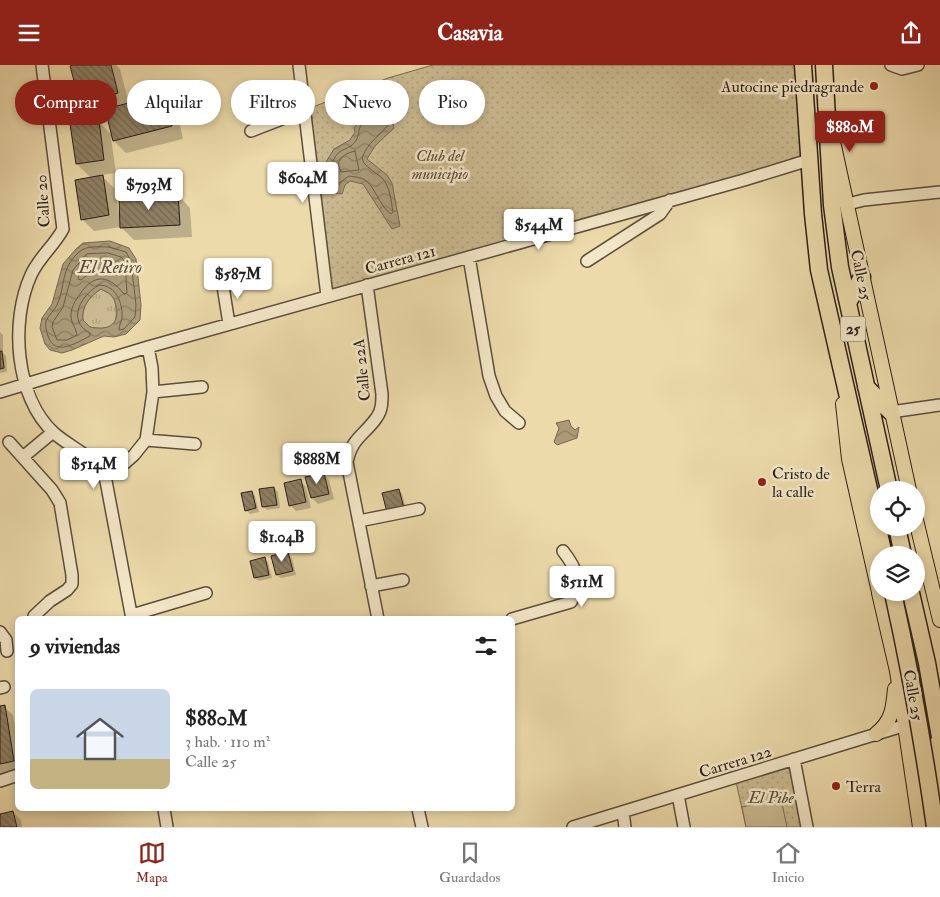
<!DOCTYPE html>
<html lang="es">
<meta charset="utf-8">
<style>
:root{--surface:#fff;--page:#f2f2f2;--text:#222;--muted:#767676;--line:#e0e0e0;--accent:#8f2418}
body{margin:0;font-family:"IM FELL Double Pica",serif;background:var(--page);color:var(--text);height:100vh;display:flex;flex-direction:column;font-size:19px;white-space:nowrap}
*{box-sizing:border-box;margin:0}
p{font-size:16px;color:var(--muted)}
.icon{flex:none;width:28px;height:28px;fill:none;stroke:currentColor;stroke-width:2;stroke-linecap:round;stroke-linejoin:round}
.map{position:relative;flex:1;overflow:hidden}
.details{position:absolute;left:15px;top:551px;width:500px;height:195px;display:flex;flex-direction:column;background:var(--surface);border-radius:8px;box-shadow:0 2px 8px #0003}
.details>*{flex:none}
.guide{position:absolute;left:15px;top:15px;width:500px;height:45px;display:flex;gap:10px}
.buttons{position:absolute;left:870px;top:416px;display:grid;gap:10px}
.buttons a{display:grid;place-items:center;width:55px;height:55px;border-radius:50%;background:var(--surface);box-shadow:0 2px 8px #0003;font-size:25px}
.price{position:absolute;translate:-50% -42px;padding:0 11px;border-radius:5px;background:#fff;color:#222;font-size:16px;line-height:32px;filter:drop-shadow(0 1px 2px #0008)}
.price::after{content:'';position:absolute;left:50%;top:30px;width:15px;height:11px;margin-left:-8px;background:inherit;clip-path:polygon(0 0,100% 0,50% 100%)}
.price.current{background:var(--accent);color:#fff}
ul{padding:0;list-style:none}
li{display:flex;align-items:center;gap:15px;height:125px;padding:0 15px}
li span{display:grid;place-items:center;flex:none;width:140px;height:100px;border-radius:8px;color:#555}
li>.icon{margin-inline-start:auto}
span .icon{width:60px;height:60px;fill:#fffc;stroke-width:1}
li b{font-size:21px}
h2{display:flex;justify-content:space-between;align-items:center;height:60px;padding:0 15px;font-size:21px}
.chip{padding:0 18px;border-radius:22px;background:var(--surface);box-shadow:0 2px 8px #0003;font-size:18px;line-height:45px}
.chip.current{background:var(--accent);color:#fff}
header{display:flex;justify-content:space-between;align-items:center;height:65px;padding:0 15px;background:var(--accent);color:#fff;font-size:22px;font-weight:700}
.tab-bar{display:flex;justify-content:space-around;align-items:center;height:70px;border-top:1px solid var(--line);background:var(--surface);font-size:14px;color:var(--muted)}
.tab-bar a{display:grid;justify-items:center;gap:2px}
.tab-bar .current{color:var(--accent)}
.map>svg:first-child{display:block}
.grass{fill:url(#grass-tufts);stroke:#7b6c54}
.park{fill:url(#park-dots);stroke:#7b6c54}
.pitch{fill:#cbba91;stroke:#7b6c54}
.water{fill:url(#water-waves);stroke:#776852;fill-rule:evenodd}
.shadow{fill:#0003}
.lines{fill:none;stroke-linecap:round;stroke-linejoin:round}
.shore{stroke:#6a5c48;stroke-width:1}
.building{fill:url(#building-back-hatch);stroke:#2b1e18}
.minor-casing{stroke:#5b4d3c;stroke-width:14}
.major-casing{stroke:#2b1e18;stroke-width:16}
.highway-casing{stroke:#2b1e18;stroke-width:19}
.minor{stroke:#f3e7c8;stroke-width:11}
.major{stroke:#ecdaaa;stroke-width:14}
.highway{stroke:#ecdaaa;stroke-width:16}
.highway-bridge-casing{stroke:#2b1e18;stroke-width:19;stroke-linecap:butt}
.highway-bridge{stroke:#ecdaaa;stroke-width:16}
.poi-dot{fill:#8f2418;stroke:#f3e7c8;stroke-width:2}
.labels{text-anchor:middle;stroke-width:5;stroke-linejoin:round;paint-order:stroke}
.shield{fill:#f3e7c8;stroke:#675a4d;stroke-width:1}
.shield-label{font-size:15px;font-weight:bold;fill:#2b1e18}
.poi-label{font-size:16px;fill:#2b1e18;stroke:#f3e7c8;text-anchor:start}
.park-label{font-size:16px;font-style:italic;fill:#5b4d3c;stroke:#f3e7c8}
.street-label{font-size:16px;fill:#2b1e18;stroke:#f3e7c8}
.water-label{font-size:18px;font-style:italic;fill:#57493a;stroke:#f3e7c8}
</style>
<header><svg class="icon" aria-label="menu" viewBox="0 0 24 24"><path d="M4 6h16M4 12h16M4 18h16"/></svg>Casavia<svg class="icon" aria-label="share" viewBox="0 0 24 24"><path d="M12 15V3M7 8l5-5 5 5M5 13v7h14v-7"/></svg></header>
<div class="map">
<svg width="940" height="762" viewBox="0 0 940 762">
<defs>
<pattern id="grass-tufts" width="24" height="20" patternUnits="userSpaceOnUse" patternTransform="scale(1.25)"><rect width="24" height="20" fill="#cbba91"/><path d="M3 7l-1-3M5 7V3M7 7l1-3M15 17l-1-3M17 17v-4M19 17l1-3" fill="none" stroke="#ae9f7c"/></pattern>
<pattern id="park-dots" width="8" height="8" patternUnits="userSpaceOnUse" patternTransform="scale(1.25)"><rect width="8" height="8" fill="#cbba91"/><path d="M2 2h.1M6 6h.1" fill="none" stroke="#ae9f7c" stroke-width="1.8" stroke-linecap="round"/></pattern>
<pattern id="water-waves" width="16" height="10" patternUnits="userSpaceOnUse" patternTransform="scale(1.25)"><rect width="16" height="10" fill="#aa9a78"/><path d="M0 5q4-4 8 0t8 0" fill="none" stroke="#8b7d61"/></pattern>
<pattern id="building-back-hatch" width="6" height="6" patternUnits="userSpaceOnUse" patternTransform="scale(1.25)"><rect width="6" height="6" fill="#8f8064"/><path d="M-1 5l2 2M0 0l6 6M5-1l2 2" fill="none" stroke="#756851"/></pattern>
</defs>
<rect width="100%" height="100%" fill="#ecdaaa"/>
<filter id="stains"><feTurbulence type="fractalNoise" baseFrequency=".004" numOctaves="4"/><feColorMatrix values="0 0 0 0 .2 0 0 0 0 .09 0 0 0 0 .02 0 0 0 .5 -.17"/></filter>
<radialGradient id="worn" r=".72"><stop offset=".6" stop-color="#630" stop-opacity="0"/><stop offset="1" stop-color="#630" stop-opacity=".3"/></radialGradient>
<path class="grass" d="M101,224C104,226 108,227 111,230C115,234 116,240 116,245C118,264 105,265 89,262L83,255C81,242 90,231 101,224Z"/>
<path class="park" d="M433,0H803L809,95L327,231L305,45L388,13Z
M794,694L807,762H746L735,712Z"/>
<path class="pitch" d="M781,734L787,762H746L742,742Z"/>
<path class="water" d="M387,43L393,58L394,63L375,81L367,94L387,110L392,118L400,161L392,164L363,119L350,116L345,120L342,129L336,128L334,126L326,97L334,84L350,75L355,67L354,63C364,49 371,47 387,43Z
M110,176L129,183L136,194L141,240L140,255L126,269L114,272L104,271L72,285L62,288L50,285L45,279L40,263L42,253L52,239L63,199L76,184L83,178ZM101,224C104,226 108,227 111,230C115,234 116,240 117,245C118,263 104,265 90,262L83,255C81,242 90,231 101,224Z
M569,355L571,361L575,365L579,362L577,373L557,380L554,377L559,363L556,358Z"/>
<path class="shadow" d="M77,0H116L120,4L129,39L163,30L176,43L183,74L126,88L111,73L116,108L101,110L115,124L119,149L178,130L190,143L192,172L134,175L121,162L94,166L82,154L91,113L77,99L98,56L113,71L107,46L93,50L81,37Z
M0,267L3,270V286L0,285L6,291L7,307L0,308Z
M323,409L329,415L334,434L318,439L312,433Z
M300,416L306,422L311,443L296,446L290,440Z
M274,423L278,427L280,443L267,445L263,442Z
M399,425L402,429L407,447L392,450Z
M252,427L255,431L259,447L250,449L246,445Z
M288,489L292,493L296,510L281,513L277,510Z
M264,494L268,497L272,513L259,516L255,513Z
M0,642H4L13,650L18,681V705L0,709Z
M13,747L21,755L22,762H0V750Z"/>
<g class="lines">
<path class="shore" d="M381,50H385L388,60C380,70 367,79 363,91C359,99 377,108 382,113C390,121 391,136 393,147L391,149C379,141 375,121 365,115C361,112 354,112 349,111L339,118H337L332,99C338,81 347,87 355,77C359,72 358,67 360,62C364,54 374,53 381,50Z
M355,86L359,105L341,107L338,99C341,91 347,88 355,86Z
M109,182L126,187L131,196L136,240L135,252L124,264L119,265C119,260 121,258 122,253C123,238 116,220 99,220C81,230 66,256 90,268V271C76,278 55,292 48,271C46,265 45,261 46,256C49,249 54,246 57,240C66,220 60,204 79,187C87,180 99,182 109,182Z
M108,188L121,192L125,197L127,228L124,229C109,210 94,208 80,229C75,236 71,242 71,251C71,258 76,263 77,270L67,275H57L52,262L53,257L63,242L73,205L87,189Z
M108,195L117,199V210C99,208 99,200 81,215L78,214L79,208L90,197Z"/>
</g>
<path class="building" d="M73,0H111L118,28L80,38L70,1Z
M164,29L172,61L113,76L105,44Z
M99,55L104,95L76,99L70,59Z
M103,110L109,150L81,155L75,115Z
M178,129L180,160L120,163L119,132Z
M0,286H2L4,303L0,304Z
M324,408L329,429L311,433L305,412Z
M301,414L306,437L289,441L284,418Z
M274,422L277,440L262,442L259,424Z
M399,424L404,443L387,447L382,428Z
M252,426L256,443L245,446L241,428Z
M288,487L293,506L276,510L271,491Z
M265,492L269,510L254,513L250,496Z
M5,640L14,696L0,699V641Z
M13,746L17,762H0V749Z"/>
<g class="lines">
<g class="minor-casing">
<path id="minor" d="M42,0L63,164C54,181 39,192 31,210C10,256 15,332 54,368C72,384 98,392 106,416L132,554
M299,0L327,231
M891,0L902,4L918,0
M251,66L305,45
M848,139L864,135L940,127
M469,192L489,311L496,331L505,346L519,358
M587,196L660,149L670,135
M222,215L229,259
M367,220L382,329C382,337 382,345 377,352C365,370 352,372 347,397L378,554
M0,327L148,282L744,115L809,95
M153,327L202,322
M891,347L940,340
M146,375L195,379
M9,377L52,425L60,438L72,510V519L67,525L50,536L34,551
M23,392L53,367
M102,406L125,398L134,390L146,375L153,327L152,303L148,282
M359,456L419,444
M371,521L403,515
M132,550L206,528
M512,554L571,537C582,516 577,504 563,486
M0,567L6,575L7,586
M0,623L4,622
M794,694L807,762
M0,716L18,710
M678,730L684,762
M164,744L167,762
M418,744L422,762
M623,747L625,762
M573,762L906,660"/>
</g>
<g class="major-casing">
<path id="major" d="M834,81L909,425
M843,339L849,394L879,527
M916,455L940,555
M879,528L897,606L920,762
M876,669C892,656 893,645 895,624"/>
</g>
<g class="highway-casing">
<path id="highway" d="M803,0L813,149L819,205L884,490
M824,0L832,140L840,202L889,425
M848,238L862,212
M866,322L891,347
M897,462L903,490"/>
</g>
<use href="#minor" class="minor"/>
<use href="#major" class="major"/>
<use href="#highway" class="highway"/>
<g class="highway-bridge-casing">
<path id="highway-bridge" d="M893,528C910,605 924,683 935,762
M911,528L927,598L940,672"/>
</g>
<use href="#highway-bridge" class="highway-bridge"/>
</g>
<g class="poi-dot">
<circle cx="874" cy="21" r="5"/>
<circle cx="762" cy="417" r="5"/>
<circle cx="836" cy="721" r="5"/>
</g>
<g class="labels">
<rect class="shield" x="840.5" y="251.5" width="25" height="25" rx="4"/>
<g class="shield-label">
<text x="853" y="269">25</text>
</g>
<g class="poi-label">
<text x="864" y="27" text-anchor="end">Autocine piedragrande</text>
<text x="772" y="414">Cristo de<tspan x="772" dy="18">la calle</tspan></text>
<text x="846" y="727">Terra</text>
</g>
<g class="park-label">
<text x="440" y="96">Club del<tspan x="440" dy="18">municipio</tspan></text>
<text x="771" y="738">El Pibe</text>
</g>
<g class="street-label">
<text transform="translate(42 136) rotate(-94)" y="6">Calle 20</text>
<text transform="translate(400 194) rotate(-15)" y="6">Carrera 121</text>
<text transform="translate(862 210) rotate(78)" y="6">Calle 25</text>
<text transform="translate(361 305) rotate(-96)" y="6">Calle 22A</text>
<text transform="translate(914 630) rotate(80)" y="6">Calle 25</text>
<text transform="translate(735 696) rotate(-17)" y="6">Carrera 122</text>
</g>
<g class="water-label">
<text x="110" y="208">El Retiro</text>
</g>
</g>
<rect width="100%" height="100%" filter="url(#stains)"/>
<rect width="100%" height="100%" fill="url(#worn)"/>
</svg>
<div class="buttons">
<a><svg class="icon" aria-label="locate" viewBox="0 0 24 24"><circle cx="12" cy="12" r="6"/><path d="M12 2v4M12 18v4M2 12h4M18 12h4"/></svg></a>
<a><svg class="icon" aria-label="layers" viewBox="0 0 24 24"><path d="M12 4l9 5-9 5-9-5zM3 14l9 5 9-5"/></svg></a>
</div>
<b class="price current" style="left:850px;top:88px">$880M</b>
<b class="price" style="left:303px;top:139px">$604M</b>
<b class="price" style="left:149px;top:146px">$793M</b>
<b class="price" style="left:539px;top:186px">$544M</b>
<b class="price" style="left:238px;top:235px">$587M</b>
<b class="price" style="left:317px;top:420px">$888M</b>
<b class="price" style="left:94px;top:425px">$514M</b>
<b class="price" style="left:282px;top:498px">$1.04B</b>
<b class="price" style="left:582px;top:543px">$511M</b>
<div class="guide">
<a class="chip current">Comprar</a>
<a class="chip">Alquilar</a>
<a class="chip">Filtros</a>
<a class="chip">Nuevo</a>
<a class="chip">Piso</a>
</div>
<section class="details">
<h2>9 viviendas<svg class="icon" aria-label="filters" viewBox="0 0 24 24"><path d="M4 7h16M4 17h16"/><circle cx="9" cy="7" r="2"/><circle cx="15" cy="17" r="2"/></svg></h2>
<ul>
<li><span style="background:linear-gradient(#c9d6e8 70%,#c2b280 0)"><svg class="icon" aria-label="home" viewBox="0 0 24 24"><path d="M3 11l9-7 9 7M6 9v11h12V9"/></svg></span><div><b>$880M</b><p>3 hab. · 110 m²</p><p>Calle 25</p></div></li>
</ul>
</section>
</div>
<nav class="tab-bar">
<a class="current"><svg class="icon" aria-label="map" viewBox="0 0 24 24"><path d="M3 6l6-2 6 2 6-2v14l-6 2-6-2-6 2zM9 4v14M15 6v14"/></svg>Mapa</a>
<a><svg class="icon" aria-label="saved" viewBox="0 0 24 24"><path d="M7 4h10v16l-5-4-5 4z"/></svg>Guardados</a>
<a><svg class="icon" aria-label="home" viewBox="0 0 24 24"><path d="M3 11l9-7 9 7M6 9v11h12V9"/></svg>Inicio</a>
</nav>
